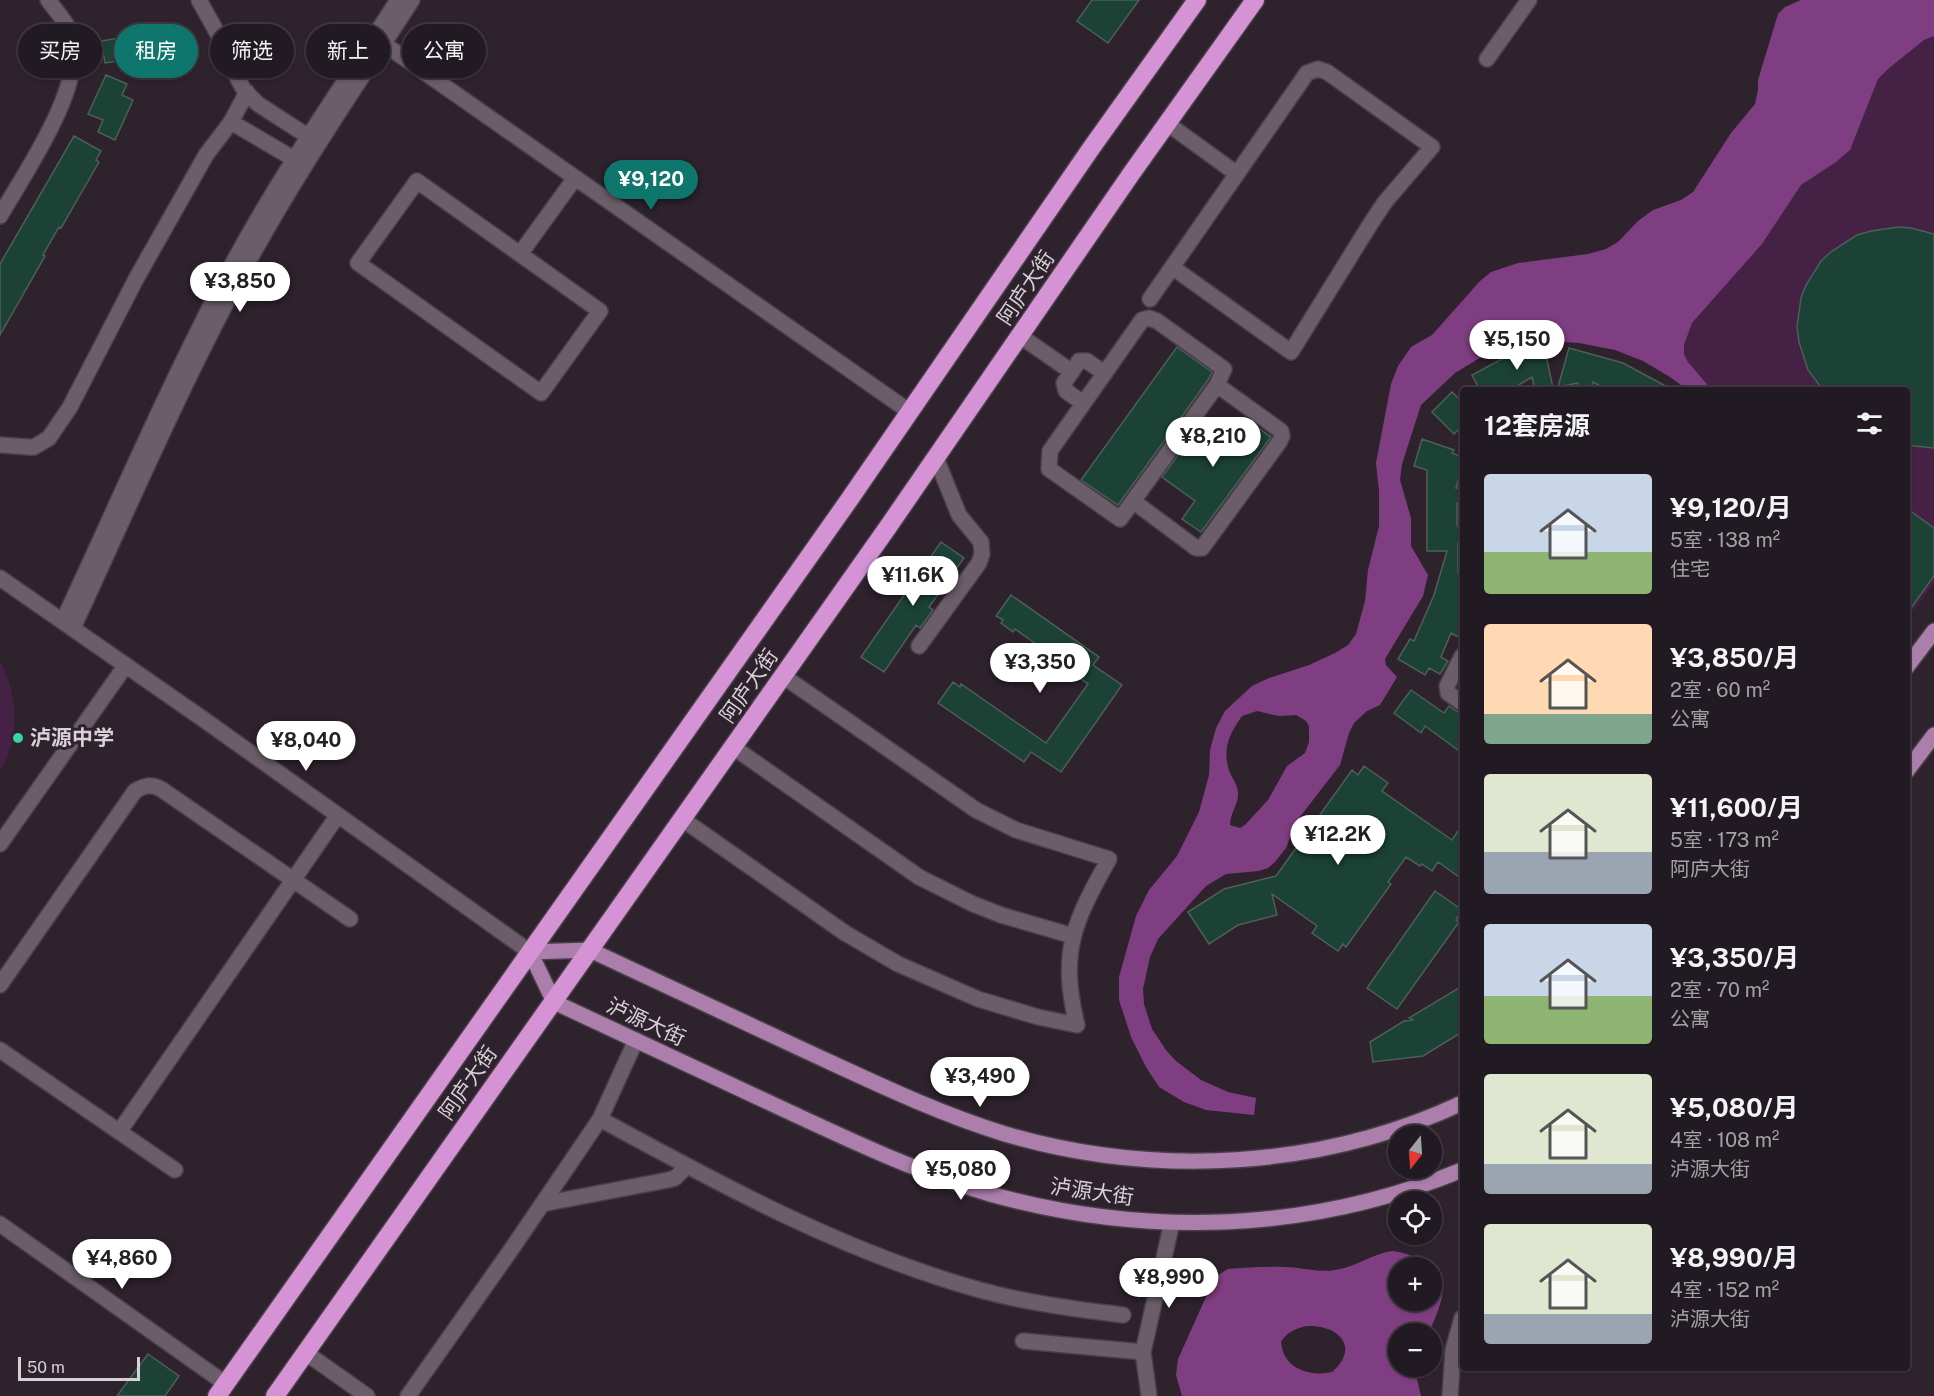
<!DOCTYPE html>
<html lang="zh">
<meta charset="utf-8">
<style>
:root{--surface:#221a22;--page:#2a232a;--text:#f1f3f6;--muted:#a2a1a5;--line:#3f3840;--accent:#0f766e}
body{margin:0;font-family:"Public Sans","Noto Sans SC",sans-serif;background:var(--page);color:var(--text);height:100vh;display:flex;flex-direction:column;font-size:22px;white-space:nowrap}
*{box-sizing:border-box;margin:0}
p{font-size:20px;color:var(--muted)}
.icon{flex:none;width:33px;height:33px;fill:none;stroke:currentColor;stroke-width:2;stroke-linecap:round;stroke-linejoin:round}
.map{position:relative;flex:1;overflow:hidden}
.side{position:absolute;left:1460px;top:387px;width:450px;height:984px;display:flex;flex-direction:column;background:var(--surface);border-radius:6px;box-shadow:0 2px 4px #0004,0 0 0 2px var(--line)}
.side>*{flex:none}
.hud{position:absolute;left:18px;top:24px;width:570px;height:54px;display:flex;gap:12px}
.needle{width:39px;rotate:197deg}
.tools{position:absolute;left:1388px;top:1125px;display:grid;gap:12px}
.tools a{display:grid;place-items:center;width:54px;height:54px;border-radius:50%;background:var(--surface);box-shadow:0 2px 4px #0004,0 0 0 2px var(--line);font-size:30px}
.scale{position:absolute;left:18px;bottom:15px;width:122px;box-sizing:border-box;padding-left:6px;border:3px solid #d7d0d7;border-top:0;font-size:16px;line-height:21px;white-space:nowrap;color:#d7d0d7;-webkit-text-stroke:4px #2e222d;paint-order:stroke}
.price{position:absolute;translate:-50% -51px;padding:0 14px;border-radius:21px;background:#fff;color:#222;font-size:20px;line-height:39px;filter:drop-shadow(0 2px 3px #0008)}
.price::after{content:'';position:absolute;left:50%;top:36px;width:18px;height:14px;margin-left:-9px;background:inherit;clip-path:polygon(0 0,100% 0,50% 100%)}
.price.on{background:var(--accent);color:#fff}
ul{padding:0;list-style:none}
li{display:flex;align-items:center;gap:18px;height:150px;padding:0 24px}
li span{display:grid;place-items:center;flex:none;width:168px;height:120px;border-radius:6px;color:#555}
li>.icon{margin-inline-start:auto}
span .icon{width:72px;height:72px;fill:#fffc;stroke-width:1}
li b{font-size:26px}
h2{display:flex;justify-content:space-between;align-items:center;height:72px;padding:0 24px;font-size:26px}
.tag{padding:0 21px;border-radius:27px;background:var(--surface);box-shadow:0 2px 4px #0004,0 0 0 2px var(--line);font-size:21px;line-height:54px}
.tag.on{background:var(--accent);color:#fff}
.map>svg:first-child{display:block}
.green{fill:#442145}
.water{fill:#803e82;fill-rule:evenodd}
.building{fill:#1b4235;stroke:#4d5f58;stroke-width:1.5}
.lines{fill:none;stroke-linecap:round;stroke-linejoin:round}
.minor-casing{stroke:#483f48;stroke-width:18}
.major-casing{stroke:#483f48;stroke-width:18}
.highway-casing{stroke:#483f48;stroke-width:21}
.minor{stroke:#6b5e6a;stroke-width:15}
.major{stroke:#ab7eab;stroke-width:15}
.highway{stroke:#d593d6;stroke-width:18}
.poi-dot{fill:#39d4a5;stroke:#2e222d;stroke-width:2}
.labels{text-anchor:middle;stroke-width:6;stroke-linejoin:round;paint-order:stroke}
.street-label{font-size:21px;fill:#d7d0d7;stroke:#2e222d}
.poi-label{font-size:21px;font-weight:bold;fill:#d7d0d7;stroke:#2e222d;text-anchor:start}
</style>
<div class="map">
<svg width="1934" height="1396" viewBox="0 0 1934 1396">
<rect width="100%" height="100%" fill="#2e222d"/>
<path class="green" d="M1934,36V583L1907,619L1906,390H1712L1688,362L1684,354V345L1692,323L1762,244L1801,185L1852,145L1878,79L1888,69L1924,40Z
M0,661C18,693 21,739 0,770Z"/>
<path class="water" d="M1801,0H1934V36L1924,40L1888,69L1878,79L1850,150L1836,162L1801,185L1762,244L1692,323L1684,345V354L1688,362L1712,390H1688L1670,377L1643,361L1615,350L1579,343L1536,340L1488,353L1455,373L1421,405L1402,464L1400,480L1411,518V546L1428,575L1423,596L1385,659L1386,665L1397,677L1380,705L1367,711L1354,723L1349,733L1340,765L1296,822L1286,848L1275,862L1268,868L1259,871L1226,874L1206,886L1158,939L1150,957L1143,989L1144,1004L1152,1029L1166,1050L1176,1061L1201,1080L1228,1092L1256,1098L1254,1115L1206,1110L1184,1102L1159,1087L1146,1067L1131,1037L1119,1000V977L1136,916L1149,890L1177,856L1199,812L1209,775L1210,750L1216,728L1225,711L1252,686L1269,678L1309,665L1335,653L1348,645L1356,634L1365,601L1368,570L1379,526V491L1376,463L1391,384L1398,366L1411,347L1432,335L1480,281L1491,272L1518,263L1588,254L1606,249L1618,242L1638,221L1653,210L1681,200L1693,192L1731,133L1755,104L1758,90V80L1778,14L1785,7ZM1257,711L1279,716L1296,715L1306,721L1309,726V742L1305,753L1287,766L1268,800L1245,825L1240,828L1230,825C1230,813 1239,804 1238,792C1237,783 1231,777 1229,770C1222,748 1230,733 1242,716Z
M1392,1251C1403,1252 1413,1256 1423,1261C1428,1264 1435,1266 1439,1271C1451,1286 1435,1318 1429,1333L1398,1334V1366L1417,1367L1416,1375L1421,1396H1182L1176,1375L1178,1359L1215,1277L1228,1269C1246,1268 1265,1266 1284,1267C1301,1267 1318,1273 1335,1270C1356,1267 1372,1254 1392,1251ZM1398,1268H1431V1300H1398ZM1306,1326C1338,1324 1361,1347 1332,1372C1317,1376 1293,1372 1285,1356C1283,1353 1282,1347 1281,1342C1287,1332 1295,1329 1306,1326Z"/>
<path class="building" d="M1092,0H1139L1108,43L1077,21Z
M135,35L138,58L105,63L101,41Z
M106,75L127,84L122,95L133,100L115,140L98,132L103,120L88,114Z
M74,136L101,151L96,160L99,162L61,228L59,227L43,255L45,256L0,335V264Z
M1898,227L1911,228L1934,234V448L1906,445V390H1823L1808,370L1799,342L1797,327L1801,298L1806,285L1821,261L1832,251L1857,235L1871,231Z
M1544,346L1553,388L1535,390L1532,377L1510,390H1480L1472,375L1515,352Z
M1177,347L1212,372L1208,380L1118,505L1081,480Z
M1569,348L1623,363L1673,390H1607L1593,382L1591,390H1576L1578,383L1558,387Z
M1452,392L1462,402V426L1454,434L1432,412Z
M1205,418L1238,441L1251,423L1271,437L1201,532L1182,519L1195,501L1162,477Z
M1422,439L1454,450L1452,453L1462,457V467L1456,488H1462V503H1457V525L1458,527H1462V543H1458V573L1462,574V639L1451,633L1441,657L1448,661L1440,674L1429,668L1425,675L1398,659L1410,639L1414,641L1434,595L1447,551H1427V470L1414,466Z
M1906,508L1934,528V576L1906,615Z
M941,542L964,558L929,607L933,610L920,628L916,625L884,672L861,657Z
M1011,595L1099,657L1093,665L1122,685L1061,772L1031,752L1024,762L938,703L953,682L960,687L961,684L1046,743L1088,684L1034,646L1036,644L1015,629L1013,632L1001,623L1003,620L996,616Z
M1411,690L1444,713L1449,706L1462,715V753L1425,726L1421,733L1394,713Z
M1364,766L1388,783L1382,791L1452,840L1462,825V879L1438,862L1432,871L1422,864L1420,866L1406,857L1388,882L1391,884L1346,947L1343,944L1338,951L1312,933L1317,926L1272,894L1277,915L1238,925L1209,944L1188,912L1224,889L1276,876L1352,770L1358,775Z
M1435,891L1462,910L1456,920L1459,922L1397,1009L1367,988Z
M1462,986V1032L1423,1056L1373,1062L1370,1042L1404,1021L1413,1020L1409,1018Z
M148,1354L179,1376L165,1396H117Z"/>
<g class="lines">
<g class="minor-casing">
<path id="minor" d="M199,0L225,47L238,79L244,90L258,104L309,137
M377,39L910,412
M1487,59L1529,0
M231,122L294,159
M1168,124L1237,174
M417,181L600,311L541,393L358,263Z
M0,216C24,174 88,83 71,34C67,22 56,11 48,0
M520,254L575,178
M1150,299L1307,73L1318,69L1327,72L1432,147L1385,202L1371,223L1291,352L1172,267
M1149,318L1157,321L1224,369L1217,385L1120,519L1049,469L1050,451L1142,320Z
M1020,336L1072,372
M1083,403L1066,391L1064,383L1079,361H1087L1104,373
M0,445L29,447H34L49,438L70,407L136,279L206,155L231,122L247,92
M1133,501L1196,548H1202L1280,441L1282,436L1281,431L1217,385
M0,578L203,719L530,952
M63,621C119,501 171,379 233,263C282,172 342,87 398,0
M73,628C129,507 182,383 246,266C296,174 355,88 412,0
M919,646L979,563L982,554L981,542L959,515L936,458
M1462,656L1447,686L1448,693L1462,703
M733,747L919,877L973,904L1001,915L1073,936
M682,819L845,933L898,964L978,999L1038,1017L1077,1025C1059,951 1074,922 1109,859L1016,830L976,810L783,676
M0,844L126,665
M0,985L135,791C145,785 151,784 161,789L350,919
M0,1050L175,1170
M600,1119C721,1185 846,1253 980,1290C1027,1303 1075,1309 1123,1315
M119,1132L338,815
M542,1204L668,1180L675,1178L687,1166
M0,1224L226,1384
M1023,1341L1143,1352
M306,1353L367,1396
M408,1396L513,1247L600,1119L636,1040
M1149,1396L1143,1352L1172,1222
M1450,1396L1453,1350L1462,1318"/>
</g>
<g class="major-casing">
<path id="major" d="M1906,668L1934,631
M1906,772L1934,735
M1462,1103C1321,1169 1155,1178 1005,1134C937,1113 873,1082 808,1052C735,1018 663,984 590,950L530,952L554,1002C631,1038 708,1074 785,1110C852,1141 919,1173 990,1194C1148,1238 1311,1232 1462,1170"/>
</g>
<g class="highway-casing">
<path id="highway" d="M217,1396L849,500L1092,147L1197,0
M275,1396L888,527L1131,174L1255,0"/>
</g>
<use href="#minor" class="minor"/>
<use href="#major" class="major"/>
<use href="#highway" class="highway"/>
</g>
<circle class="poi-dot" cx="18" cy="738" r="6"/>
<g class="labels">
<g class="street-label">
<text transform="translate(1026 288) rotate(-56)" y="7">阿庐大街</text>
<text transform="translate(749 686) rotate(-55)" y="7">阿庐大街</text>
<text transform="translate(646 1022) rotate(25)" y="7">泸源大街</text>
<text transform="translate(468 1083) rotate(-55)" y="7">阿庐大街</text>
<text transform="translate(1092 1192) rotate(8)" y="7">泸源大街</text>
</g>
<g class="poi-label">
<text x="30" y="745">泸源中学</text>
</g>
</g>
</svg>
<div class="tools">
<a><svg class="needle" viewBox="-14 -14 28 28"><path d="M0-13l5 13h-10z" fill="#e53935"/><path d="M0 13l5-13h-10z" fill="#a2a1a5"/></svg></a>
<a><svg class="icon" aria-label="locate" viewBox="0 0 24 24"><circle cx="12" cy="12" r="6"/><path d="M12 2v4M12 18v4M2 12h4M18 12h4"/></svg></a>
<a>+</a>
<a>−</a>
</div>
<div class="scale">50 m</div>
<b class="price on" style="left:651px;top:211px">¥9,120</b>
<b class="price" style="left:240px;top:313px">¥3,850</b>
<b class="price" style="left:1517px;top:371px">¥5,150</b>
<b class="price" style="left:1213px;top:468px">¥8,210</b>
<b class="price" style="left:913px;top:607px">¥11.6K</b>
<b class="price" style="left:1040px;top:694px">¥3,350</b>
<b class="price" style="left:306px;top:772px">¥8,040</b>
<b class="price" style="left:1338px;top:866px">¥12.2K</b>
<b class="price" style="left:980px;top:1108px">¥3,490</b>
<b class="price" style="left:961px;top:1201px">¥5,080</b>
<b class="price" style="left:122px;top:1290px">¥4,860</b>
<b class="price" style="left:1169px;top:1309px">¥8,990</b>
<div class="hud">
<a class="tag">买房</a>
<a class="tag on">租房</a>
<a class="tag">筛选</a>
<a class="tag">新上</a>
<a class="tag">公寓</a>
</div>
<section class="side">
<h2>12套房源<svg class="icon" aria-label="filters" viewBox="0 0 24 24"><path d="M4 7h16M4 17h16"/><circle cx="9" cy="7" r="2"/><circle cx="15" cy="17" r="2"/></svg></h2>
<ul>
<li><span style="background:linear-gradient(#c9d6e8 65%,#8fb573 0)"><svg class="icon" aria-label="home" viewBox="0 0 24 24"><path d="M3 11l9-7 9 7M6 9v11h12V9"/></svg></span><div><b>¥9,120/月</b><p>5室 · 138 m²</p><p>住宅</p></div></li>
<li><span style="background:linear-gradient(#ffd9b3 75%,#7fa58c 0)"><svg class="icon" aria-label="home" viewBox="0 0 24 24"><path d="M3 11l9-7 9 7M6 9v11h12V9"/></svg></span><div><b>¥3,850/月</b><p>2室 · 60 m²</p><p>公寓</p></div></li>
<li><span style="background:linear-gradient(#dfe7d0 65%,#9aa5b1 0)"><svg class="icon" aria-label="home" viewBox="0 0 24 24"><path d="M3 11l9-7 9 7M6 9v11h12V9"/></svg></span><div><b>¥11,600/月</b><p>5室 · 173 m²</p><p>阿庐大街</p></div></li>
<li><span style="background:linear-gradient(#c9d6e8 60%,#8fb573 0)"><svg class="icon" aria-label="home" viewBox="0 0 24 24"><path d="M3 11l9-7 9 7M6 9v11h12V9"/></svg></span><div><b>¥3,350/月</b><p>2室 · 70 m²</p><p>公寓</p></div></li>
<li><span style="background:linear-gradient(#dfe7d0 75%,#9aa5b1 0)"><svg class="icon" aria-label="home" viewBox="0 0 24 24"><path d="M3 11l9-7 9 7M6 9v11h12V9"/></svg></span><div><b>¥5,080/月</b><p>4室 · 108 m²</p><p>泸源大街</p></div></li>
<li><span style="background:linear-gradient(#dfe7d0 75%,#9aa5b1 0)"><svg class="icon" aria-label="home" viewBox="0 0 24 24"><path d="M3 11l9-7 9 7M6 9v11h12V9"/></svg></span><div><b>¥8,990/月</b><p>4室 · 152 m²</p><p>泸源大街</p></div></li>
</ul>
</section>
</div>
